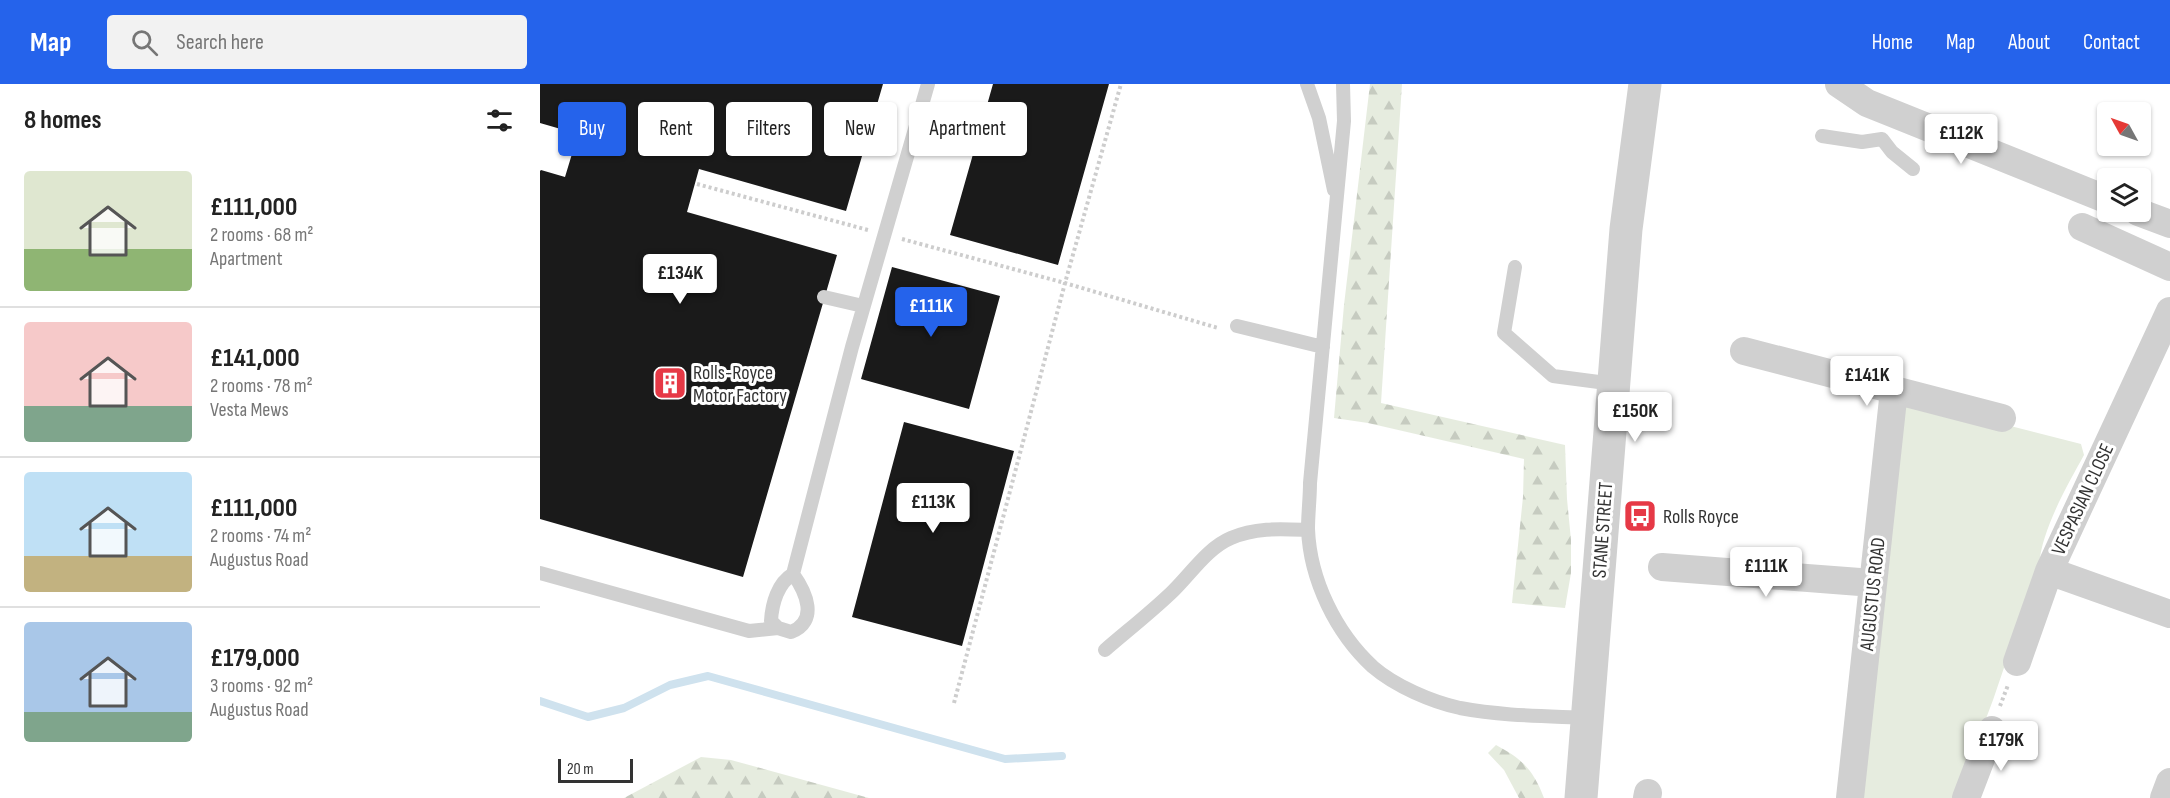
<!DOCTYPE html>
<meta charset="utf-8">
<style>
:root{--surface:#fff;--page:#f2f2f2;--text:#222;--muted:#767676;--line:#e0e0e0;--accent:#2563eb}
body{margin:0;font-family:"Sofia Sans Condensed",sans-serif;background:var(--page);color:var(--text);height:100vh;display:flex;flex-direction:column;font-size:22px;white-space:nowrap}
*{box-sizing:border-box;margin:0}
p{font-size:20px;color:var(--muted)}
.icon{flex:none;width:33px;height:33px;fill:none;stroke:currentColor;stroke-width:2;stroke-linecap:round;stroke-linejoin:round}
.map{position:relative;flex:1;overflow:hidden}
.sheet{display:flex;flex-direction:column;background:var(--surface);width:540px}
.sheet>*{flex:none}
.top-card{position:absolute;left:18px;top:18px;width:570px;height:54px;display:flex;gap:12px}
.needle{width:39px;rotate:310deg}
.buttons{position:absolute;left:1557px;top:18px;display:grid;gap:12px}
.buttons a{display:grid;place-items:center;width:54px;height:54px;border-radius:6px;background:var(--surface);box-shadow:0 2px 4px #0004;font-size:30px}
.scale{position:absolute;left:18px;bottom:15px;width:75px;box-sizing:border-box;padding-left:6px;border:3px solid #333;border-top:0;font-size:16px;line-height:21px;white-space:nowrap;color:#333;-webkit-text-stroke:4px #fff;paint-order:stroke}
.price{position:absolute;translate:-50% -51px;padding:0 14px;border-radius:6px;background:#fff;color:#222;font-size:20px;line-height:39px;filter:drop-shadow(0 2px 3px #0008)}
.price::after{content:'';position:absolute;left:50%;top:36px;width:18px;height:14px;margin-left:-9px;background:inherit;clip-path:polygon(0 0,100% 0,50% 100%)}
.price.current{background:var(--accent);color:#fff}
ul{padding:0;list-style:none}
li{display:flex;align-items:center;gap:18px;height:150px;padding:0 24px}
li+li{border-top:2px solid var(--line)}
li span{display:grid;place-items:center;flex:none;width:168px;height:120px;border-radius:6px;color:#555}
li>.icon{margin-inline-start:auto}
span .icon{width:72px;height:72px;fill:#fffc;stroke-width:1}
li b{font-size:26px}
h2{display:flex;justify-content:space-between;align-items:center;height:72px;padding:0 24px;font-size:26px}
.chip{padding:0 21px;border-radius:6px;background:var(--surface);box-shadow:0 2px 4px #0004;font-size:21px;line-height:54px}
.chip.current{background:var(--accent);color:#fff}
header{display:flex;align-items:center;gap:36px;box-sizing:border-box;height:84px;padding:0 30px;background:var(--accent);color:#fff}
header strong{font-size:28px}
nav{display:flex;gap:33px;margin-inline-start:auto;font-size:21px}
.search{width:420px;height:54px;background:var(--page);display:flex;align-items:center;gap:15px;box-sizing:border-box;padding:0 21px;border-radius:6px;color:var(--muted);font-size:22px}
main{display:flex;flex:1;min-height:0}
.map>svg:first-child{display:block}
.green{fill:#e6ecdf}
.forest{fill:url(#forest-firs)}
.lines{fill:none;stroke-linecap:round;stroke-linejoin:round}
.stream{stroke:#cfe2ee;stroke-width:8}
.building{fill:#1a1a1a}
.path{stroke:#cdcdcd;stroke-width:4;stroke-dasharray:3 3;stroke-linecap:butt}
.service{stroke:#d0d0d0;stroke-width:14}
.minor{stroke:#d0d0d0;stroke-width:28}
.tertiary{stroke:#d0d0d0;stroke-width:33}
.labels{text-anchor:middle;stroke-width:6;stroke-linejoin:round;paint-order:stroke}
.poi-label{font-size:20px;fill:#333;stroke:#fff;text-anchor:start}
.street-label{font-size:20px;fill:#333;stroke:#fff}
</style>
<header>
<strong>Map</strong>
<div class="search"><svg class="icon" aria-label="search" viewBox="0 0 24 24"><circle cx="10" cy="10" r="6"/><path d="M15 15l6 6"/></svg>Search here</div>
<nav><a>Home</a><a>Map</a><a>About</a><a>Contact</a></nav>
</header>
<main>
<section class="sheet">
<h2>8 homes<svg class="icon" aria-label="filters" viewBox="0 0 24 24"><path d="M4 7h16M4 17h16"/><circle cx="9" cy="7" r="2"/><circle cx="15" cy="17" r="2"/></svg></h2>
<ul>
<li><span style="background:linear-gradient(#dfe7d0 65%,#8fb573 0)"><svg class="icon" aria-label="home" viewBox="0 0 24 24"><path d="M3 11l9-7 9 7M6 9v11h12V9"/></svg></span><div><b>£111,000</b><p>2 rooms · 68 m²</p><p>Apartment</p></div></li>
<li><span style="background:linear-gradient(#f6c9c9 70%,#7fa58c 0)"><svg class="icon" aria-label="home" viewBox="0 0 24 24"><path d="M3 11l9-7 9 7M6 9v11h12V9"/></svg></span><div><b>£141,000</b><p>2 rooms · 78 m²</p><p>Vesta Mews</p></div></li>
<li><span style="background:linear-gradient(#bfe0f5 70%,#c2b280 0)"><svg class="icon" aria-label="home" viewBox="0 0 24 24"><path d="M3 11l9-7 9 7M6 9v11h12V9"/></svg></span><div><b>£111,000</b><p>2 rooms · 74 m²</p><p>Augustus Road</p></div></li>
<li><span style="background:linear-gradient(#a9c7e8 75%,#7fa58c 0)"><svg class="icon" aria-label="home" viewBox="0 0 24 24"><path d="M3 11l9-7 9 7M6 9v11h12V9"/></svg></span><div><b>£179,000</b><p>3 rooms · 92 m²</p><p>Augustus Road</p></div></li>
</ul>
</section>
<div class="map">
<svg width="1630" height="714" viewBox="0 0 1630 714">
<defs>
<pattern id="forest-firs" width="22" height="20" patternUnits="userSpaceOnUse" patternTransform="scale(1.5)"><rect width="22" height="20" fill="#e6ecdf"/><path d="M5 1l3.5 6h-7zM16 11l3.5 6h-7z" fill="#c6cbc0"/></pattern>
</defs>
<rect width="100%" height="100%" fill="#fff"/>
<path class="green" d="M1361,314L1541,360L1544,371C1527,402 1502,445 1499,481L1453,616L1416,714H1317Z"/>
<path class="forest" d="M830,0H862L841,319L1025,361L1027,415L1031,456V489L1025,524L972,519L983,413L984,375L828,339L794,334L804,221Z
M956,661C982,675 993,685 1004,714H979L964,686L948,669Z
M161,673L191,676L329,714H84Z"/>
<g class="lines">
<path class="stream" d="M0,617L48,633L84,624L130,601L168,592L465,675L522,672"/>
</g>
<path class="building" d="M0,0H343L306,127L159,85L147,128L297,171L203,493L0,435V87L1,86L25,93L38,50L0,39Z
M453,0H569L518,181L410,151Z
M352,183L460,212L429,325L321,295Z
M364,338L474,367L422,562L312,533Z"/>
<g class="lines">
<path class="path" d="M157,100L328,146
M362,155L525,199L678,244
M414,619L525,199L581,0
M1460,622L1468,601"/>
<path class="service" d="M767,0L779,34L794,106
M803,0L804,37L770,399C770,414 768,430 768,445C770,496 796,549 833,583C855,602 892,618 920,624C962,632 1005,632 1048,634
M1282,52L1322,58L1342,55L1352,68L1373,85
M975,183L964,249L1013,292L1074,300
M284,213L323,222
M697,242L783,263
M0,489L209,547L238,544
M253,490C266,508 279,537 251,548L238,544L231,537C232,519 238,499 253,490L312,263L388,0
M565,566C587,547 610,529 631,509C650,491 667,464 691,454C716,443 742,445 768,446"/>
<path class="minor" d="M1299,0L1327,19L1352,29L1568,116
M1598,128L1630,140
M1542,143L1630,183
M1630,227L1509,487L1630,530
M1204,267L1462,334
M1122,483L1333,499
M1477,578L1509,487
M1107,714L1108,709
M1310,714L1354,306
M1426,714L1452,646
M1624,714L1630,698"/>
<path class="tertiary" d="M1041,714L1086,145L1105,0"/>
</g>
<defs>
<g id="building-square" transform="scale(1.725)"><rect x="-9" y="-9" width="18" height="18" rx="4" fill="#e63946" stroke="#fff"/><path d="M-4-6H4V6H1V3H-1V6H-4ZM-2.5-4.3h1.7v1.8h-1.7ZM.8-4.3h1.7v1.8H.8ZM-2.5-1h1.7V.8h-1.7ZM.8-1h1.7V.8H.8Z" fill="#fff"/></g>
<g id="bus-square" transform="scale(1.725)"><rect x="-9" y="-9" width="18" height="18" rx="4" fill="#e63946" stroke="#fff"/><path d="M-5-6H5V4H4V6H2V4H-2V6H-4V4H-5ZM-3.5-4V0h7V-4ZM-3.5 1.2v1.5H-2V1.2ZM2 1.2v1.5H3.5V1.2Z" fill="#fff"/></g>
</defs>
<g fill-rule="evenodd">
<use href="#building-square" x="130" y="299"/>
<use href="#bus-square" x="1100" y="432"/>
</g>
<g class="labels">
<g class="poi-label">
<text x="153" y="295">Rolls-Royce<tspan x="153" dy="23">Motor Factory</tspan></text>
<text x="1123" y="439">Rolls Royce</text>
</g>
<g class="street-label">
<text transform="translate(1542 415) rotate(-65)" y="7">VESPASIAN CLOSE</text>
<text transform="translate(1062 446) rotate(-86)" y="7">STANE STREET</text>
<text transform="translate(1332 510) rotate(-84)" y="7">AUGUSTUS ROAD</text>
</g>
</g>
</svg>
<div class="buttons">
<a><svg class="needle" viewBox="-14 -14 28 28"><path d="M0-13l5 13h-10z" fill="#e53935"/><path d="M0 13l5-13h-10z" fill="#767676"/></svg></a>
<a><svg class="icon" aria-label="layers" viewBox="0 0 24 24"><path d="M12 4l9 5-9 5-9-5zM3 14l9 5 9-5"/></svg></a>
</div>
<div class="scale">20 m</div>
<b class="price" style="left:1421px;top:81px">£112K</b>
<b class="price" style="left:140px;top:221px">£134K</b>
<b class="price current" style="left:391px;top:254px">£111K</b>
<b class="price" style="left:1327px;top:323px">£141K</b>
<b class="price" style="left:1095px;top:359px">£150K</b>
<b class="price" style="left:393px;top:450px">£113K</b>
<b class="price" style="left:1226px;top:514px">£111K</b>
<b class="price" style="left:1461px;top:688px">£179K</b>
<div class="top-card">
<a class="chip current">Buy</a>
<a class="chip">Rent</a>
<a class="chip">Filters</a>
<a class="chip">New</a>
<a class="chip">Apartment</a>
</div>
</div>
</main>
